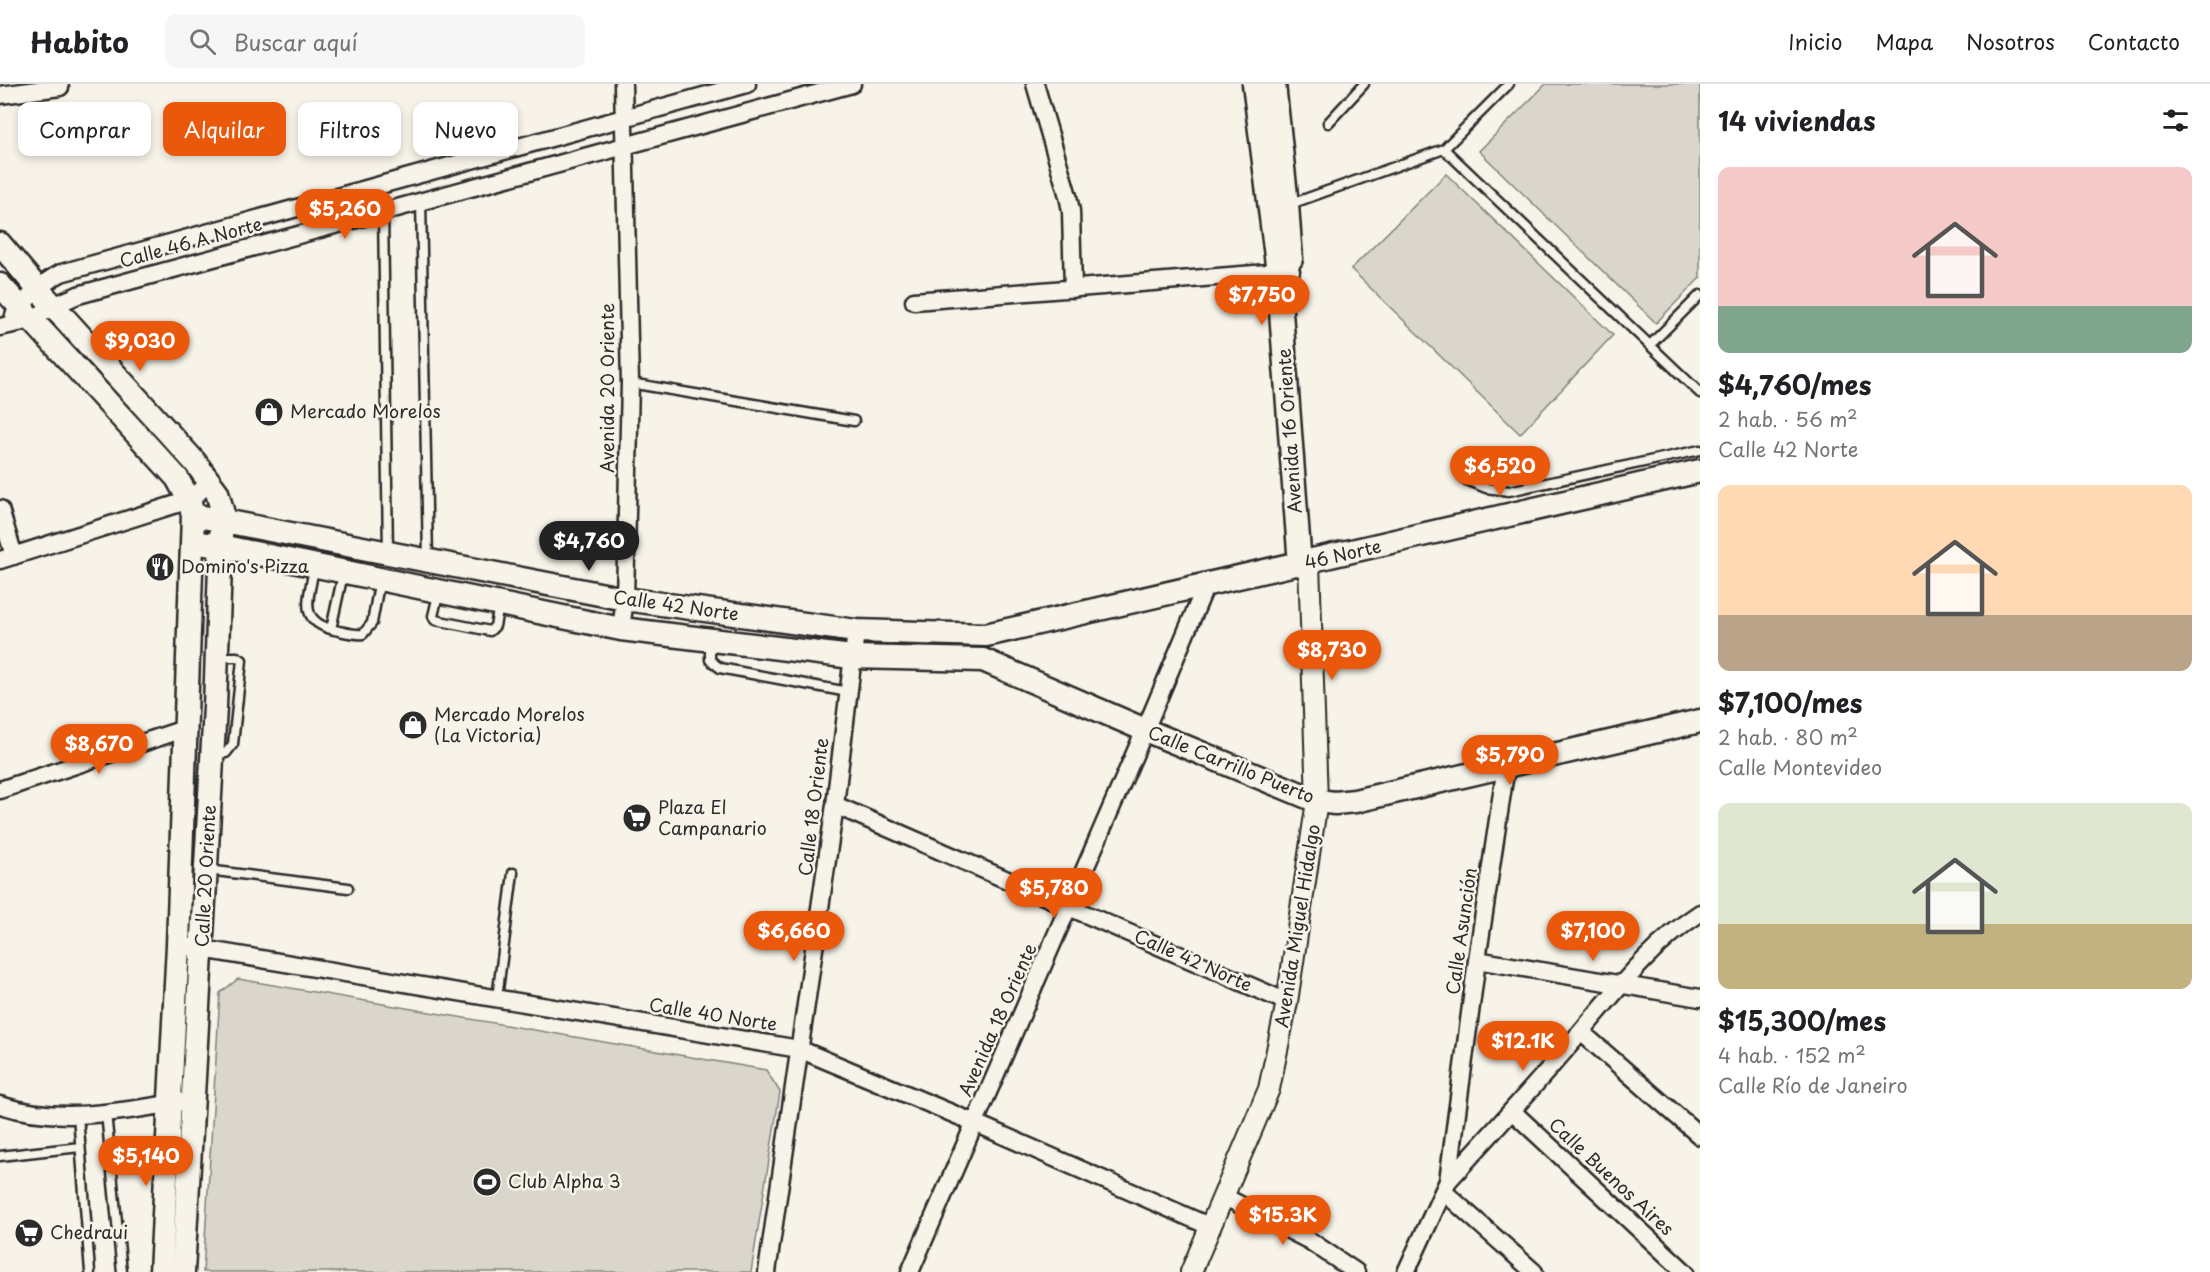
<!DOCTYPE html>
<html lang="es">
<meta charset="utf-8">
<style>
:root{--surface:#fff;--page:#f6f6f6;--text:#202124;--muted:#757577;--line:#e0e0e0;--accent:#ea580c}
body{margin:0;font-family:"Playpen Sans",sans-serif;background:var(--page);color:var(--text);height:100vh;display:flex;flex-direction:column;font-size:22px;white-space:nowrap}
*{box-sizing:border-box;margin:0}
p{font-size:20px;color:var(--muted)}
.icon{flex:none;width:33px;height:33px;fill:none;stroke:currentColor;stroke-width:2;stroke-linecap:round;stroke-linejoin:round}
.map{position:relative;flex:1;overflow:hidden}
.drawer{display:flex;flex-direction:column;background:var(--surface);width:510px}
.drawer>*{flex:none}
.hud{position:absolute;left:18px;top:18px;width:570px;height:54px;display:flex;gap:12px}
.price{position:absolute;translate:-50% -51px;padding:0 14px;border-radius:21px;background:var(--accent);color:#fff;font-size:20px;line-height:39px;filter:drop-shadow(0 2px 3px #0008)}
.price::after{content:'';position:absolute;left:50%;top:36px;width:18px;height:14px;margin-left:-9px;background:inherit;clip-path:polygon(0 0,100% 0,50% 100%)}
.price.active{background:#222;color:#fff}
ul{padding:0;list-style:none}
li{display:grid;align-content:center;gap:12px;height:318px;padding:0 18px}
li span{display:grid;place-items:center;height:186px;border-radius:12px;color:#555}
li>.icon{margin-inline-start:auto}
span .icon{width:108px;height:108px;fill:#fffc;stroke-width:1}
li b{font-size:26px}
h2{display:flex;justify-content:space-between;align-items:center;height:72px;padding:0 18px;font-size:26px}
.chip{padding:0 21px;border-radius:12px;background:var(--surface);box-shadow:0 3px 9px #0003;font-size:21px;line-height:54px}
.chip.active{background:var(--accent);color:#fff}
header{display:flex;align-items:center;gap:36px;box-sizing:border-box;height:84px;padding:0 30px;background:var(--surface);border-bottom:2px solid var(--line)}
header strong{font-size:28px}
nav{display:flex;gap:33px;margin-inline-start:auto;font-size:21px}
.search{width:420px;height:54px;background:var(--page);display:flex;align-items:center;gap:15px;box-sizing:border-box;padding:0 21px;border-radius:12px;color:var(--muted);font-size:22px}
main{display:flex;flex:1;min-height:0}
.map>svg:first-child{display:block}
.green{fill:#dad6cc;stroke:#82807c;stroke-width:1.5}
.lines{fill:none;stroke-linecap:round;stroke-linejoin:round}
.service-casing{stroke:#2b2b2b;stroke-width:13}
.minor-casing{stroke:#2b2b2b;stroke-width:21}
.tertiary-casing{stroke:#2b2b2b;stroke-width:24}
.secondary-casing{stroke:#2b2b2b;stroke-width:27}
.service{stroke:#f7f3e8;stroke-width:8}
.minor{stroke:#f7f3e8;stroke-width:16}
.tertiary{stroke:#f7f3e8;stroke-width:20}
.secondary{stroke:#f7f3e8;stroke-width:22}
.labels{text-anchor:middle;stroke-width:5;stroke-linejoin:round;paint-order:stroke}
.street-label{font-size:18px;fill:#2b2b2b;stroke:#f7f3e8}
.poi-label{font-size:18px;fill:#2b2b2b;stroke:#f7f3e8;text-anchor:start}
</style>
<header>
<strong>Habito</strong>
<div class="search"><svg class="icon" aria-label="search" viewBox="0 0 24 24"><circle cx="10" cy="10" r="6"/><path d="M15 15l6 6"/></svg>Buscar aquí</div>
<nav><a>Inicio</a><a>Mapa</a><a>Nosotros</a><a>Contacto</a></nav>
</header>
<main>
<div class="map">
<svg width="1700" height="1188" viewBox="0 0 1700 1188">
<rect width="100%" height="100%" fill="#f7f3e8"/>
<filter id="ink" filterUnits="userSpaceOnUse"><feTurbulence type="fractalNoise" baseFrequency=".0167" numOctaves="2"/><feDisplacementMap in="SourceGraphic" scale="12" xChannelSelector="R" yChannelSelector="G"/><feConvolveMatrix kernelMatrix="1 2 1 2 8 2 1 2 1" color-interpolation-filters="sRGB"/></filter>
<g filter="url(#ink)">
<path class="green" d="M1546,0H1700V194L1656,239L1479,67Z
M1446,90L1613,251L1520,350L1351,185Z
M238,895L766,986L780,1008L751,1188H203L220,909Z"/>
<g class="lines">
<g class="service-casing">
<path id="service" d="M1328,39L1364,0
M1444,65L1700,309
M421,117L428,476
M1288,121L1444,65L1509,0
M383,127L388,468
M1650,261L1700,211
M630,299L854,337
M1464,395L1486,404L1509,407L1700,366
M314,483C310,514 296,536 334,546C344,548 353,551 363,550L372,539L380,495
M439,507L433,532L435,536L490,547L495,542L499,522
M331,545L343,490
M710,556V576L720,584L848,608
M214,670L226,669L233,660L242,576L237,573H217
M208,786L348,804
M497,914L513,789
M106,1029L122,1188
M78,1031L90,1188
M0,1072L80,1063"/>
</g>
<g class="minor-casing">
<path id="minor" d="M1035,0L1068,112L1071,127L1073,205
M0,11L60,3
M914,217L1291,187
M14,231C27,214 41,199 61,189L747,0
M0,243L32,236L53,222L78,211L852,0
M0,425L14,472
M0,476L189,416L210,399
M621,545L625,515L630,299L623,0
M0,706L187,644
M835,721L1287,918
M178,861L799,965L975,1039L1211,1143
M1477,876L1700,914
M1581,948L1700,1052
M0,1021C59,1040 121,1028 180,1018
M1512,1027L1685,1188
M1448,1097C1493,1048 1537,999 1580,949C1616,907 1653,859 1700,829
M1444,1108L1534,1188
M1225,1113L1310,1157L1356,1188
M767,1188L835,721L856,547
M910,1188L1145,646L1206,501
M1406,1188L1448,1097L1477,876L1506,682"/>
</g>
<g class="tertiary-casing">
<path id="tertiary" d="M1191,1188L1269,1005L1287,918L1317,717L1309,479"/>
</g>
<g class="secondary-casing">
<path id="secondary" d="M1254,0L1278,188L1300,481
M1274,0L1287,121L1291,175
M0,160L37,204L194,377L217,408L222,426L215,623L183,1188
M0,201L177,394L189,416L193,431L178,861L161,1188
M193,431L625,515L856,547L986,551L1700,387
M192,458L220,462L621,545L852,573L983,576L1145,646L1317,717L1335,719L1355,717L1700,637"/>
</g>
<use href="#service" class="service"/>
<use href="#minor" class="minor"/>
<use href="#tertiary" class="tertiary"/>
<use href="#secondary" class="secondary"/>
</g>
</g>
<defs>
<g id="shop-disc" transform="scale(1.5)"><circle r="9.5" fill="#2b2b2b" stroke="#f7f3e8"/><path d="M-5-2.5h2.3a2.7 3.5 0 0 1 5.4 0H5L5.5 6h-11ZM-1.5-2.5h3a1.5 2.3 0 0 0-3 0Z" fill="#fff"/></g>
<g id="restaurant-disc" transform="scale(1.5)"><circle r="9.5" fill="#2b2b2b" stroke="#f7f3e8"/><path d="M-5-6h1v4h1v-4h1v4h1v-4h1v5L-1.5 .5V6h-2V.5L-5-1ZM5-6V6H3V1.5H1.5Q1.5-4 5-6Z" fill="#fff"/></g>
<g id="supermarket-disc" transform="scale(1.5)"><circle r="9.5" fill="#2b2b2b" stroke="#f7f3e8"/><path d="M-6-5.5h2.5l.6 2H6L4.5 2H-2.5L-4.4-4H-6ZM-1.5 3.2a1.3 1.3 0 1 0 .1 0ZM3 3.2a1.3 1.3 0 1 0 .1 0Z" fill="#fff"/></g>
<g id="stadium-disc" transform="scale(1.5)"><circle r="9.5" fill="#2b2b2b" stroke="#f7f3e8"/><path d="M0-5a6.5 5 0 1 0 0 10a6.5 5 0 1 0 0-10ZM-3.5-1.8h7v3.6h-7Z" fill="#fff"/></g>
</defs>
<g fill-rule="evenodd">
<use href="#shop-disc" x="269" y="328"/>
<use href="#restaurant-disc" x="160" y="483"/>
<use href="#shop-disc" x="413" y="641"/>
<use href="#supermarket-disc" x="637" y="734"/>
<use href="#stadium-disc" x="487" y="1098"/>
<use href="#supermarket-disc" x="29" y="1149"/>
</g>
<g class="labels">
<g class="street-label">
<text transform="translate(191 159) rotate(-15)" y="6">Calle 46 A Norte</text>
<text transform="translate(608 304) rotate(-90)" y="6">Avenida 20 Oriente</text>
<text transform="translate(1290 347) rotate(-94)" y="6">Avenida 16 Oriente</text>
<text transform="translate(1343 471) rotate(-13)" y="6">46 Norte</text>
<text transform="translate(676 522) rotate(8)" y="6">Calle 42 Norte</text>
<text transform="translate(1231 681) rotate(22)" y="6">Calle Carrillo Puerto</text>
<text transform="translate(814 723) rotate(-83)" y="6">Calle 18 Oriente</text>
<text transform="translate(206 792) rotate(-87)" y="6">Calle 20 Oriente</text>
<text transform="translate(1298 842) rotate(-81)" y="6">Avenida Miguel Hidalgo</text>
<text transform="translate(1462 847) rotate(-82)" y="6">Calle Asunción</text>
<text transform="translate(1193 877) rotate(24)" y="6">Calle 42 Norte</text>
<text transform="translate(713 931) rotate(9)" y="6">Calle 40 Norte</text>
<text transform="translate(998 936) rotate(-66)" y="6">Avenida 18 Oriente</text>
<text transform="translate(1611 1093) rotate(43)" y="6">Calle Buenos Aires</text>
</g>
<g class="poi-label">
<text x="290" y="334">Mercado Morelos</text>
<text x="181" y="489">Domino's Pizza</text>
<text x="434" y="637">Mercado Morelos<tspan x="434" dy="21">(La Victoria)</tspan></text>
<text x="658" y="730">Plaza El<tspan x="658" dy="21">Campanario</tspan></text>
<text x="508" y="1104">Club Alpha 3</text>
<text x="50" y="1155">Chedraui</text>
</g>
</g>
</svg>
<b class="price" style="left:345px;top:156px">$5,260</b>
<b class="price" style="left:1262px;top:242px">$7,750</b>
<b class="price" style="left:140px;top:288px">$9,030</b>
<b class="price" style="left:1500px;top:413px">$6,520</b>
<b class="price active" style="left:589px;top:488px">$4,760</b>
<b class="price" style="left:1332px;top:597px">$8,730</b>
<b class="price" style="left:99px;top:691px">$8,670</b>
<b class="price" style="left:1510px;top:702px">$5,790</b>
<b class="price" style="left:1054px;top:835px">$5,780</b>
<b class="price" style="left:794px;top:878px">$6,660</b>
<b class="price" style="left:1593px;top:878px">$7,100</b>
<b class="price" style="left:1523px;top:988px">$12.1K</b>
<b class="price" style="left:146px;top:1103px">$5,140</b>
<b class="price" style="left:1283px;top:1162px">$15.3K</b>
<div class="hud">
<a class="chip">Comprar</a>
<a class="chip active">Alquilar</a>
<a class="chip">Filtros</a>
<a class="chip">Nuevo</a>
</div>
</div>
<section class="drawer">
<h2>14 viviendas<svg class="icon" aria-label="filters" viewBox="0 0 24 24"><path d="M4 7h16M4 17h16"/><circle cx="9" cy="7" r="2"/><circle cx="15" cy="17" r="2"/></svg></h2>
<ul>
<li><span style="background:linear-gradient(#f6c9c9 75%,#7fa58c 0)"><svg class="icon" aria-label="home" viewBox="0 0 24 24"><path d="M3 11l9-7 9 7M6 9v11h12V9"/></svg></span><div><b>$4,760/mes</b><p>2 hab. · 56 m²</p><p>Calle 42 Norte</p></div></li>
<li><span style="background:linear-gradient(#ffd9b3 70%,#b9a48a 0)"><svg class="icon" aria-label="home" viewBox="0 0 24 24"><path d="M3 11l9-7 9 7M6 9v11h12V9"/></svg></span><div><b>$7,100/mes</b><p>2 hab. · 80 m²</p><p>Calle Montevideo</p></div></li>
<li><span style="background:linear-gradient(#dfe7d0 65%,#c2b280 0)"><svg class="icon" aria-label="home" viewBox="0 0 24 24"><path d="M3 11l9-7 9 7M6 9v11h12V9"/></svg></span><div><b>$15,300/mes</b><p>4 hab. · 152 m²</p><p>Calle Río de Janeiro</p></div></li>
</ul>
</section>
</main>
